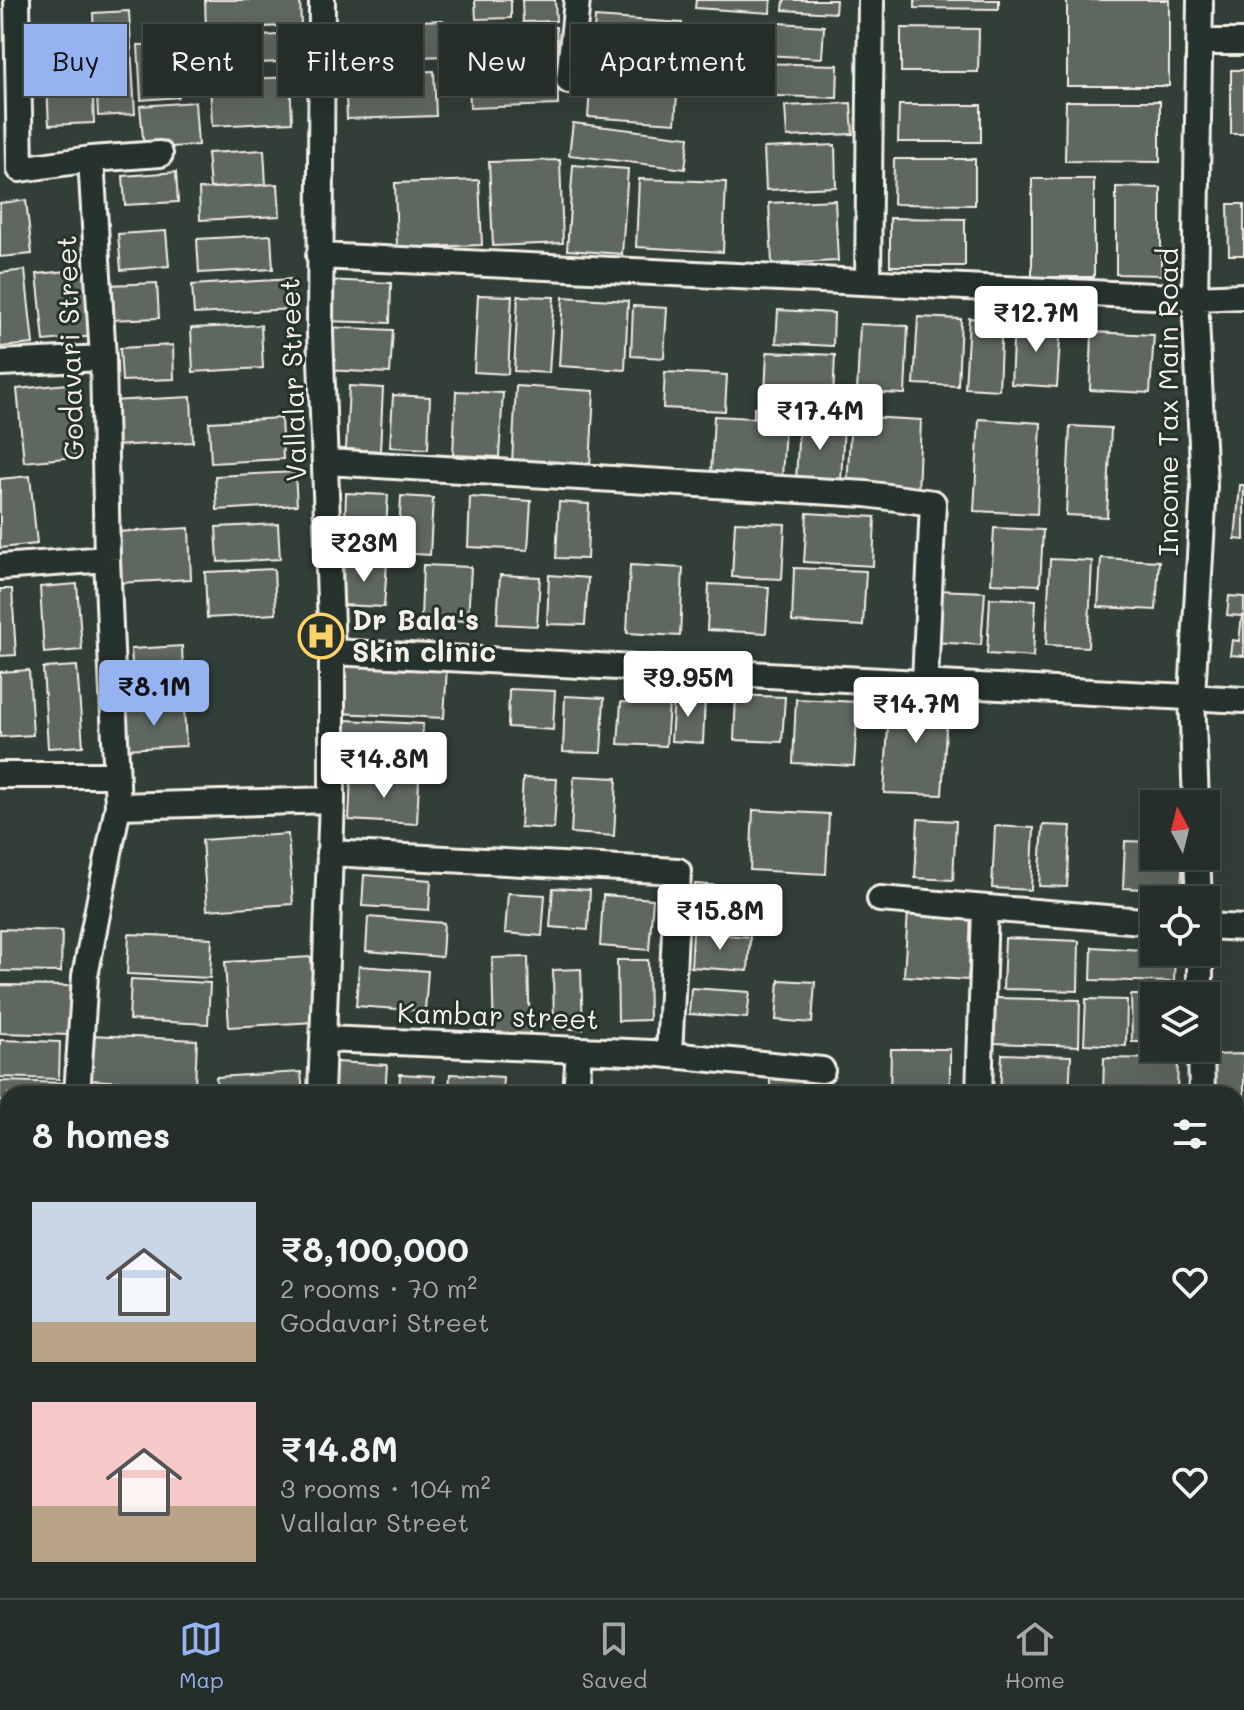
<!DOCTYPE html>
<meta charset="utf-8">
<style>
:root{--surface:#262e2a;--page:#323a36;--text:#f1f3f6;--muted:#a4a8a8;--line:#424a47;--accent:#95b2f1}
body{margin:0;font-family:Mali,sans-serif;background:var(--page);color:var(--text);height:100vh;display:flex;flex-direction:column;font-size:30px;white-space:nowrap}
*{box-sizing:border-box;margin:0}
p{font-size:26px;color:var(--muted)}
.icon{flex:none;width:44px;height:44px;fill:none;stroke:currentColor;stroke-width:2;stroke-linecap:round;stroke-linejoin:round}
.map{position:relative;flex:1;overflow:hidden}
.side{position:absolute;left:0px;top:1086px;width:1244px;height:512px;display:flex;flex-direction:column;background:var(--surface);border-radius:24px 24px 0 0;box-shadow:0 8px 32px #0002,0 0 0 2px var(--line)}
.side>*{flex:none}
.hud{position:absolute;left:24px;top:24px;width:800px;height:72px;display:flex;gap:16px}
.needle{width:52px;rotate:353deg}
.tools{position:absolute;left:1140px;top:790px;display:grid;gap:16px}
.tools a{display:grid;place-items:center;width:80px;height:80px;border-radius:0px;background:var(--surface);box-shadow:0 8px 32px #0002,0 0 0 2px var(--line);font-size:40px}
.price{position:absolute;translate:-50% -68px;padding:0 18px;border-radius:8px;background:#fff;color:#222;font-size:26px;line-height:52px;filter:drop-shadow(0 2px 4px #0008)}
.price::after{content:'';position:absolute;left:50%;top:48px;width:24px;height:18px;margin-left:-12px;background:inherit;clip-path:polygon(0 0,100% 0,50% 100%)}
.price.selected{background:var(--accent);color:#111}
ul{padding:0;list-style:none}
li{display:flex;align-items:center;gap:24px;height:200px;padding:0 32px}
li span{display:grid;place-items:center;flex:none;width:224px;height:160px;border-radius:0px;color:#555}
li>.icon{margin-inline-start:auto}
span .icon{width:96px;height:96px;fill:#fffc;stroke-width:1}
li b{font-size:34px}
h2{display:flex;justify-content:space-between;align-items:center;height:96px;padding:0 32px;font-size:34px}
.chip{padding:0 28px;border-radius:0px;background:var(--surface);box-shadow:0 8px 32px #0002,0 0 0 2px var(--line);font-size:28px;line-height:72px}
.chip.selected{background:var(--accent);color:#111}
.dock{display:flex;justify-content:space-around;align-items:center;height:112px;border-top:2px solid var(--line);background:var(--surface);font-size:22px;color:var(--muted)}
.dock a{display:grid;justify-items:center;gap:4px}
.dock .selected{color:var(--accent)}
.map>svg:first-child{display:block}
.built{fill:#404b44}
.building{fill:#5f6861;stroke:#f4f1e8;stroke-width:2}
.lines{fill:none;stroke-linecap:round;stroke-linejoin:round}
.minor-casing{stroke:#f4f1e8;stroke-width:30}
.minor{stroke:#26332d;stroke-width:24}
.labels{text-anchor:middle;stroke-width:6;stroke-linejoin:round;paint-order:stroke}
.street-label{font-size:28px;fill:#f4f1e8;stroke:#26332d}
.poi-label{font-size:28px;font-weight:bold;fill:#f4f1e8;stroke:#26332d;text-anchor:start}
</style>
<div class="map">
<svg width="1244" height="1598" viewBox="0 0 1244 1598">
<rect width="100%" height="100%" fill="#323e38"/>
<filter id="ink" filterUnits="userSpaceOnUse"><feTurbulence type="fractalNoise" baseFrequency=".0125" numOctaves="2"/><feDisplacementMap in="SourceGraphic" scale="16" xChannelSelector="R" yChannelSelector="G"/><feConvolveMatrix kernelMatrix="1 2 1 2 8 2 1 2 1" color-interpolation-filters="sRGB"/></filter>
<g filter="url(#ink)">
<path class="built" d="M1236,1263H1244V1598H818L816,1590H1236Z"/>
<path class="building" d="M205,0H300L301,25L206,30Z
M475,0H511V18L476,19Z
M522,0H555L556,21L523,22Z
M696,0H771L770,13L695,8Z
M784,0H836L835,13L783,10Z
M915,0H999V9L915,8Z
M1067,0H1169V86H1067Z
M129,11L135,114L98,116L93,13Z
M595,17L682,23L675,123L588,117Z
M443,20L445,56L365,59L364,23Z
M765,22L824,26L822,58L763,55Z
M556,27L558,59L483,62L482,29Z
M901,28L979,29L978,72H901Z
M297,34L298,61L221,65L219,38Z
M176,44L179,97L141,100L138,45Z
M91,48L94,123L49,125L45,51Z
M748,63L838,65L837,98L746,95Z
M1231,70H1244V134H1231Z
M434,71L436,116L347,119L345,74Z
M557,72L558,105L470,108L469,75Z
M290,77L292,122L212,126L210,81Z
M1066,101H1160V162L1065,161Z
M195,102L198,145L144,149L140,106Z
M851,103L853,134L787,137L785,106Z
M899,105H981V142H898Z
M573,123L689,137L685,169L569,155Z
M835,145L836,187L766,190L764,148Z
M264,150L266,185L210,188L207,153Z
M894,159H975V205L893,204Z
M560,160L563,243L493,246L489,162Z
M573,165L628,169L622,254L567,250Z
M176,172L178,202L125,205L123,176Z
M639,179L726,182L723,252L636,247Z
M1032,179H1094V277H1032Z
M479,180L482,245L397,248L395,183Z
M278,184L280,216L200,220L199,189Z
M1116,187L1161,188V275L1116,274Z
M26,200L32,254L0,257V203Z
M835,200L838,261L772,264L769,203Z
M1228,204H1244V255H1229Z
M890,218L965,219V266H890Z
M166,231L169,266L121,270L118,234Z
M271,235L273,269L199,273L197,239Z
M89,269L95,336L44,341L37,274Z
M25,270L33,344L0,347V273Z
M292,279L293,309L194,314L192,285Z
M324,280L391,283L390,323L323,321Z
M157,283L159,318L109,320L107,285Z
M478,295L512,296L508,374L474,372Z
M518,296L554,297L549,373L514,371Z
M563,297L628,301L625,370L559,366Z
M633,306L667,308L664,358L631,356Z
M778,310L834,313L833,346L776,343Z
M918,317L961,319L958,386L914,384Z
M969,318L1002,320L999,390L965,388Z
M1014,321L1061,324L1057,387L1011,384Z
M860,324L908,326L905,394L857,392Z
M261,325L263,368L193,372L191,328Z
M325,327L393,330L390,373L323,370Z
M1092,332L1154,335L1150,393L1090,390Z
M173,345L174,379L122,381L120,348Z
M767,352L835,355L833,398L765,394Z
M665,372L727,375L725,411L663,408Z
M67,384L75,457L24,462L17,389Z
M349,386L383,388L380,451L346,449Z
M516,386L594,391L590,467L512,463Z
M456,391L503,393L499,457L453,455Z
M393,395L430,397L428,449L390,447Z
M191,397L193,442L111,446L109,401Z
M754,407L786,409L782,478L711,474L714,416L754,418Z
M851,416L921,420L918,492L847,488Z
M281,418L283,459L211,463L209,422Z
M979,419L1041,423L1037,514L974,511Z
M799,422L844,424L841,483L796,481Z
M1070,426L1111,428L1107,517L1066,515Z
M295,472L297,505L217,510L215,476Z
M30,476L37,544L0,548V479Z
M1240,485H1244V540L1235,539Z
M346,493L388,495L385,548L344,546Z
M401,496L433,498L430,555L398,553Z
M470,497L531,501L528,550L468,547Z
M559,502L589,504L587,559L556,558Z
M807,513L875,517L873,566L804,562Z
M735,522L785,524L782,579L732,577Z
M278,524L280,559L218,562L216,527Z
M189,528L191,579L118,583L115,532Z
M994,528L1043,530L1040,585L991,583Z
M1101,558L1159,561L1156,610L1098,607Z
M1050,559L1092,561L1088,647L1046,645Z
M344,561L387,563L384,607L342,605Z
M423,565L471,567L468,621L421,619Z
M630,565L683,568L680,636L627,633Z
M794,568L866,571L863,626L792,622Z
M274,569L276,614L207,618L205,572Z
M500,575L540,577L537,626L497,624Z
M549,575L588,578L585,625L547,624Z
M77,584L82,650L44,653L40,587Z
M709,584L769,587L766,633L707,630Z
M0,589H12L16,655L0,656Z
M936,590L985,592L981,645L933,642Z
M1229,596L1244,597V656L1230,655L1232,640L1239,641L1242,616L1227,615Z
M990,598L1036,600L1033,657L987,654Z
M182,646L184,690L134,692L131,649Z
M340,662L447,667L444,718L337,713Z
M77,666L83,746L48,748L43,668Z
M29,670L33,735L0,737V672Z
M509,689L555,691L553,730L508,727Z
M890,694L948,697L942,795L884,793Z
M674,695L705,697L703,743L671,741Z
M736,695L785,697L782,742L734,740Z
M565,696L604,698L601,753L563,752Z
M796,699L858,702L854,766L793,763Z
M621,702L669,705L666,746L618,744Z
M184,707L186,746L123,749L121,711Z
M345,720L423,724L421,769L343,765Z
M351,776L419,780L417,824L349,820Z
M574,776L617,778L614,836L571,833Z
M523,778L557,779L554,829L520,827Z
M753,810L829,814L826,874L750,870Z
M918,819L956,821L953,880L915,878Z
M1043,825L1071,826L1067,887L1039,886Z
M995,826L1034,828L1031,890L992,888Z
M288,834L293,904L207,910L202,840Z
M1125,841L1154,842V856H1183L1181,891L1123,888Z
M364,875L431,880L429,910L362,906Z
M695,884L763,889L760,923L692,918Z
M553,888L590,890L588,930L550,927Z
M508,893L545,895L542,936L505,933Z
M603,895L653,899L649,950L600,946Z
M908,911L973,916L968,980L904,976Z
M368,917L444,923L442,957L366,951Z
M0,929L62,931L61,972L0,971Z
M693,932L750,937L748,971L691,967Z
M129,934L212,938L210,978L127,974Z
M1005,938L1079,941L1078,991L1003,989Z
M1092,947L1175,952L1174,982L1091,980Z
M311,957L315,1022L229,1027L225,962Z
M528,957L530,1037L494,1038L492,958Z
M617,960H648L649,1020L618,1021Z
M359,966L428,971L425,1011L356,1006Z
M581,969L583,1029H554L553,970Z
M131,979L210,983L208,1024L129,1020Z
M779,980L815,982L812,1023L776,1020Z
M0,985L71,986L70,1035L0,1033Z
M691,988L750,992L747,1018L689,1014Z
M1131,995H1174L1154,996V1042H1132Z
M995,998L1080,1000L1079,1046L994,1043Z
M1086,999L1127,1000L1126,1046L1084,1044Z
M90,1035L197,1040L195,1085L87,1080Z
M0,1040L60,1042L59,1079L0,1077Z
M891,1049H950V1094H890Z
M1002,1054L1071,1056L1069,1094H1000Z
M1244,1054V1095L1212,1094L1211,1055Z
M1104,1058L1178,1059L1177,1094H1103Z
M336,1062L387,1065L385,1094H333Z
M301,1072L303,1094H217L216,1077Z
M400,1074L434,1076L433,1094H399Z
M450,1074L503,1077L502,1094H449Z
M770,1079L821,1082V1094H770Z
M0,1081L68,1083V1094H8V1125H0Z
M192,1088L193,1094H139Z
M1236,1103H1244V1144H1236Z
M0,1148H8V1179H0Z
M1236,1155H1244V1189H1236Z
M0,1208H8V1250L0,1249Z
M0,1274L8,1275V1322L0,1321Z
M0,1336L8,1337V1425H0Z
M0,1443H8V1488H0Z
M0,1497H8V1545H0Z
M0,1552H8L5,1598H0Z
M91,1590H146L145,1597L90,1595Z
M173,1590H266V1593L173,1598Z
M324,1590H384L324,1594Z
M557,1590H615L614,1595Z"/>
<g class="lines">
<g class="minor-casing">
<path id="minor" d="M17,0L20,169L91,159L103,358L107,559L118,806L85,976L77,1094
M1201,42H1244
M569,81L577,0
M91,159L160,154
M319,256L1195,298L1244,296
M868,280L871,0
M0,363L103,358
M327,462L866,494L933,503L925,682
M0,567L107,559
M332,652L1244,700
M0,775H115
M1196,804L1192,696L1204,486L1195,298L1200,0
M118,806L332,800
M329,853L678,871L669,1055
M1197,856L1199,900
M880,899L1154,922
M1206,926L1244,928
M1200,952V996
M325,1039L651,1053L822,1070
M1201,1048L1202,1094
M321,1094L332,800V652L320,333L322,0
M576,1094L579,1050
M979,1094L985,908
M1236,1245H1244
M311,1590V1598
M803,1590L804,1598
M49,1598V1590
M544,1598L545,1590"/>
</g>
<use href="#minor" class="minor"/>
</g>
</g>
<defs>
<g id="hospital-ring" transform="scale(2.3)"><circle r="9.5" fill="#26332d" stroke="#ffd166" stroke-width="1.5"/><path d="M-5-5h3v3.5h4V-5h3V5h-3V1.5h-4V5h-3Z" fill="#ffd166"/></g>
</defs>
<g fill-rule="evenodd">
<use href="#hospital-ring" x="321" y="636"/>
</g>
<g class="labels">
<g class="street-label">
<text transform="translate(70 348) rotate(-92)" y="10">Godavari Street</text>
<text transform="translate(293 380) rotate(-92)" y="10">Vallalar Street</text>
<text transform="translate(1168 402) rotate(-90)" y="10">Income Tax Main Road</text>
<text transform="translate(498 1016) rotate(2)" y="10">Kambar street</text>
</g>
<g class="poi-label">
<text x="352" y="630">Dr Bala's<tspan x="352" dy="32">Skin clinic</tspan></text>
</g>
</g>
</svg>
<div class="tools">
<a><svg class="needle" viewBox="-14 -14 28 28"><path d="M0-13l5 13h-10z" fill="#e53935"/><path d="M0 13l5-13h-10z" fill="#a4a8a8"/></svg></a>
<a><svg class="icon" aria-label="locate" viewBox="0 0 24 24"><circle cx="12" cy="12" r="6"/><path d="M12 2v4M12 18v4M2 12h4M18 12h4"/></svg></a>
<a><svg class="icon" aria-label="layers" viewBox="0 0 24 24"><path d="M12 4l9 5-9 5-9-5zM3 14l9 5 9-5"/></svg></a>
</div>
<b class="price" style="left:1036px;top:354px">₹12.7M</b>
<b class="price" style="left:820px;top:452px">₹17.4M</b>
<b class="price" style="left:364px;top:584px">₹23M</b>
<b class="price" style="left:688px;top:719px">₹9.95M</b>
<b class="price selected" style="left:154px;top:728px">₹8.1M</b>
<b class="price" style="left:916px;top:745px">₹14.7M</b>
<b class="price" style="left:384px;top:800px">₹14.8M</b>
<b class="price" style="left:720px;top:952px">₹15.8M</b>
<div class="hud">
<a class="chip selected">Buy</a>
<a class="chip">Rent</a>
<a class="chip">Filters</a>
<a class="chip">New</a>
<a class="chip">Apartment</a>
</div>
<section class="side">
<h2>8 homes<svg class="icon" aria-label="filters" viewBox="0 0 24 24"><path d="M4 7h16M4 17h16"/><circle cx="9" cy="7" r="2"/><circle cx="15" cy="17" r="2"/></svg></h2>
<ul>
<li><span style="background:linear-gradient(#c9d6e8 75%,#b9a48a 0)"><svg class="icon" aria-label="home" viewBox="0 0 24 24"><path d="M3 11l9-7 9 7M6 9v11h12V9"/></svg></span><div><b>₹8,100,000</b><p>2 rooms · 70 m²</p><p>Godavari Street</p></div><svg class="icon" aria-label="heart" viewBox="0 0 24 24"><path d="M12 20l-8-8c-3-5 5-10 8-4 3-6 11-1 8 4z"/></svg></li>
<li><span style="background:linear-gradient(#f6c9c9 65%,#b9a48a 0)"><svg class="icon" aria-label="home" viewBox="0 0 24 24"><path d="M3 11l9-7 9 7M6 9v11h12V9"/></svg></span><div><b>₹14.8M</b><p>3 rooms · 104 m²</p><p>Vallalar Street</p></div><svg class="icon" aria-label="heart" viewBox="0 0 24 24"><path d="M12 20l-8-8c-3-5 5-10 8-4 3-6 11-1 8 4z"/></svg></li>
</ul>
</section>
</div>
<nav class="dock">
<a class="selected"><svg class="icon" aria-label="map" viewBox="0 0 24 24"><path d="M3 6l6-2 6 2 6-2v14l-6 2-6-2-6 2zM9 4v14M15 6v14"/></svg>Map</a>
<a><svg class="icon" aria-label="saved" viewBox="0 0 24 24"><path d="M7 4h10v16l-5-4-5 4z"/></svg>Saved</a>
<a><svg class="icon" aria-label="home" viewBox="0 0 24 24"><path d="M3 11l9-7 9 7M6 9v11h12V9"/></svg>Home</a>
</nav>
